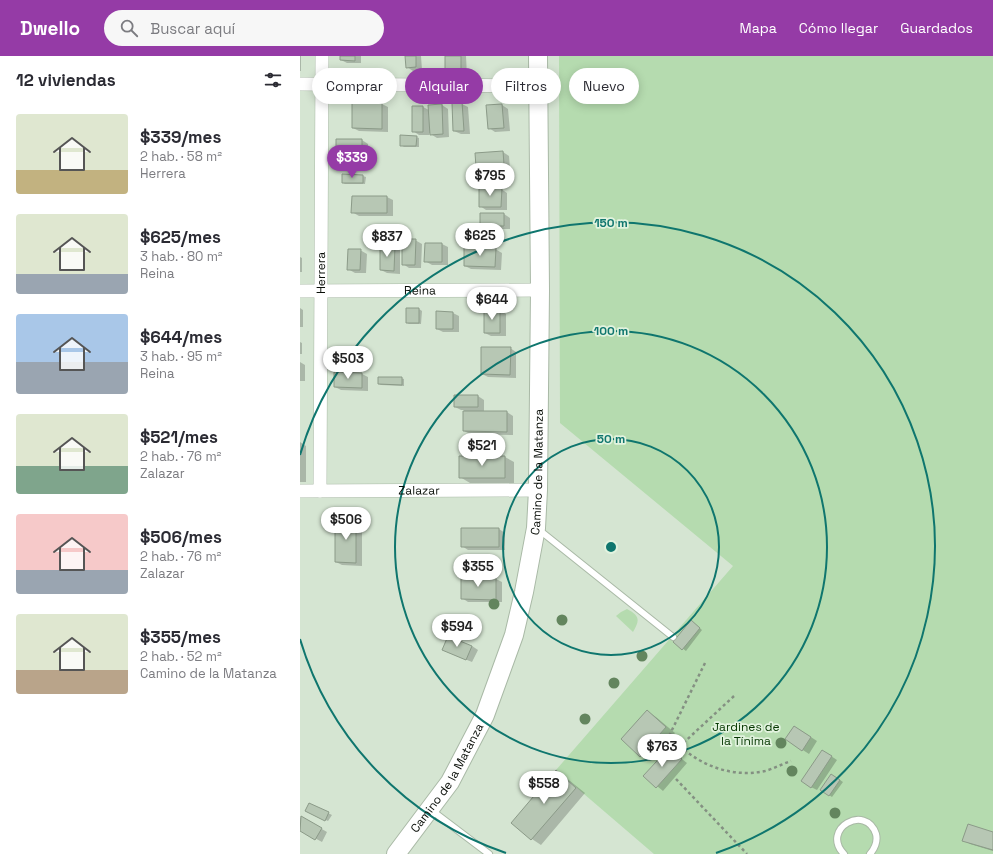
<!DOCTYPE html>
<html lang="es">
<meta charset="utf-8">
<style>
:root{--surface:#fff;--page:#f7f7f7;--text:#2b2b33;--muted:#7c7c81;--accent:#953ba6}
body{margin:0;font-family:"Space Grotesk",sans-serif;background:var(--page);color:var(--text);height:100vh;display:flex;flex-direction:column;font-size:15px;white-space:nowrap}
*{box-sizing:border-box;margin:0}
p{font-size:13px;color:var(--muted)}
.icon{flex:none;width:22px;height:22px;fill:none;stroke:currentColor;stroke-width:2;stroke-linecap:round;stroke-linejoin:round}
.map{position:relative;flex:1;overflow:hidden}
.sheet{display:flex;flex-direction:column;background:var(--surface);width:300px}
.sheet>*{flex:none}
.hud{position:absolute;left:12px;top:12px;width:380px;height:36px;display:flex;gap:8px}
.price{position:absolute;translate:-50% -34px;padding:0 9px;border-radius:14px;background:#fff;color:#222;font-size:13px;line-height:26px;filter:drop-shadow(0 1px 2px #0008)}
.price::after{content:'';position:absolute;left:50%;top:24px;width:12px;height:9px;margin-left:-6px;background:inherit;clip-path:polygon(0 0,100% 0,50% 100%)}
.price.selected{background:var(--accent);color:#fff}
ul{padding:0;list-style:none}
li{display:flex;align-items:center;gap:12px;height:100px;padding:0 16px}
li span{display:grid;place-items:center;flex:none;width:112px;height:80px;border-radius:4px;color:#555}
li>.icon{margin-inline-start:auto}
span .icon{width:48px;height:48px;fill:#fffc;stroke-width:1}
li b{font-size:17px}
h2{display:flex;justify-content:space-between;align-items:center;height:48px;padding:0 16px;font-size:17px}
.tag{padding:0 14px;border-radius:18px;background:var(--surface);box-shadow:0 2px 10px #0003;font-size:14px;line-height:36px}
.tag.selected{background:var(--accent);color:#fff}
header{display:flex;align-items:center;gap:24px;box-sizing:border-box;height:56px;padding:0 20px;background:var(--accent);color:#fff}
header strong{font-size:19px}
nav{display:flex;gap:22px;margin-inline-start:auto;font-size:14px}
.search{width:280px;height:36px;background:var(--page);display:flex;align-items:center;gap:10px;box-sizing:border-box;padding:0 14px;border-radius:22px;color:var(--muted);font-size:15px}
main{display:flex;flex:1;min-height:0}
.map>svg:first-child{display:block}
.green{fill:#b5dbaf}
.shadow{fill:#0003}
.building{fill:#b7c7b4;stroke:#8b9a88}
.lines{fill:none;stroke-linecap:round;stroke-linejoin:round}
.lane-casing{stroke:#a9b9a6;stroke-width:8}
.street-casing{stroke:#a9b9a6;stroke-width:14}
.secondary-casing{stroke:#a9b9a6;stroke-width:20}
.path{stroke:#849082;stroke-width:2.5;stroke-dasharray:3 3;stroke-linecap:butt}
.lane{stroke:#fff;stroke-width:6}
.street{stroke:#fff;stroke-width:13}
.secondary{stroke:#fff;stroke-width:18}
.tree{fill:#63855e}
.ring{fill:none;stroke:#0f766e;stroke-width:2}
.labels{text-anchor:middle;stroke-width:3.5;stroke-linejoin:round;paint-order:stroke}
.street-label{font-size:12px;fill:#080d07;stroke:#e2f3df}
.park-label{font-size:12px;fill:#053700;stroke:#e2f3df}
.centre{fill:#0f766e;stroke:#e2f3df;stroke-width:2}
.ring-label{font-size:12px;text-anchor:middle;font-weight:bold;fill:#0f766e;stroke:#e2f3df;stroke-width:3.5;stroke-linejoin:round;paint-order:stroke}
</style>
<header>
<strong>Dwello</strong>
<div class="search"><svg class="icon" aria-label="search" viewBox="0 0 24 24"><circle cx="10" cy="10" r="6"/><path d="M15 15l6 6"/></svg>Buscar aquí</div>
<nav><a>Mapa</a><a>Cómo llegar</a><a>Guardados</a></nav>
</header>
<main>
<section class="sheet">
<h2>12 viviendas<svg class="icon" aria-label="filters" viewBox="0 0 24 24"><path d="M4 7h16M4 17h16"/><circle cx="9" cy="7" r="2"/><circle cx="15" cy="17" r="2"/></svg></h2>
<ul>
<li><span style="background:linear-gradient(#dfe7d0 70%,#c2b280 0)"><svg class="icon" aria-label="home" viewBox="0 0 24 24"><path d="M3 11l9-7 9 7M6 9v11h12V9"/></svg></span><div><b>$339/mes</b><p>2 hab. · 58 m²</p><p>Herrera</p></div></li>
<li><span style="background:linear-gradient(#dfe7d0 75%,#9aa5b1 0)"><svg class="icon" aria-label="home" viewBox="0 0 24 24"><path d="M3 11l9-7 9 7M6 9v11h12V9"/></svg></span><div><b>$625/mes</b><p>3 hab. · 80 m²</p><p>Reina</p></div></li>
<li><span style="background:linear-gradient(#a9c7e8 60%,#9aa5b1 0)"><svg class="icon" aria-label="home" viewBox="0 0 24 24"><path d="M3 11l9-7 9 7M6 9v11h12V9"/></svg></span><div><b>$644/mes</b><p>3 hab. · 95 m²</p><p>Reina</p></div></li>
<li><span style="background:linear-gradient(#dfe7d0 65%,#7fa58c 0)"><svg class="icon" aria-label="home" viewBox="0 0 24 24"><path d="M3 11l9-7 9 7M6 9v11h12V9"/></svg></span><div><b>$521/mes</b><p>2 hab. · 76 m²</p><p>Zalazar</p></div></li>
<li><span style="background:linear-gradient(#f6c9c9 70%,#9aa5b1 0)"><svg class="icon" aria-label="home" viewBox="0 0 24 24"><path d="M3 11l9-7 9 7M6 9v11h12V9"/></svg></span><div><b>$506/mes</b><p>2 hab. · 76 m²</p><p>Zalazar</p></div></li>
<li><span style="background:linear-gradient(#dfe7d0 70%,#b9a48a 0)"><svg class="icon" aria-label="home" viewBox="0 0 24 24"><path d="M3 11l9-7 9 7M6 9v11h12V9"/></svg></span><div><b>$355/mes</b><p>2 hab. · 52 m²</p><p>Camino de la Matanza</p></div></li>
</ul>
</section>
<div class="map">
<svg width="693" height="798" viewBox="0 0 693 798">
<rect width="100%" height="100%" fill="#d5e5d2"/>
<path class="green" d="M259,0H693V798H354L256,714L433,510L260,367Z
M327,553C340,560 340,564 333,576L316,560L321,556Z"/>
<path class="shadow" d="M0,0H1V15H0Z
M41,0H61V7H47L41,4Z
M106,0H121L122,14L113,15L107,11Z
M146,0H166L167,20H153L146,17Z
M82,48L88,51V76L59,75L53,72Z
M162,48L168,51L170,78H161L154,75Z
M142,49L148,53L149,81L137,82L129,77V79H119L113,75V51H123L129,54Z
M202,49L208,53L210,75L195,76L189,72L187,50Z
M116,81L119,82V91H104L101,89Z
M62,84L68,88V105H43L37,101Z
M203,96L209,100L210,112L183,114L177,110Z
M63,120L66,121L65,128H45L43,127Z
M201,133L207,137V154H186L180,150Z
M87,141L93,144V160H59L52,156Z
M204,158L210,162V173H187L181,169Z
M115,184L122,188L121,212H109L103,208Z
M142,188L148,191V209H132L125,205Z
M94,191L100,194V218L87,217L81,214Z
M195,193L202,197L201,214L171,213L165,210Z
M60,194L67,198L66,217H55L48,213Z
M0,201L2,202V216H0Z
M0,252L3,254V271H0Z
M119,253L122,255L121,268H109L107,267Z
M200,254L206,258V280H191L185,277Z
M153,257L159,260V276H143L137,273Z
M0,286L2,287V298H0Z
M210,292L216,296V322L188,321L182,318Z
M0,306L5,309V325H0Z
M62,318L68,321V335L41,334L35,331Z
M101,322L104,323V330L81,329L79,328Z
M178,340L184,344V356H207L213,360V379L170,378L164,375V354H161L155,351Z
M195,385L197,386V394H177L174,393Z
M0,386L6,390V426H0Z
M205,401L214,406V427H170L160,421Z
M56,465L62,469V510L42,509L36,506Z
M199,473L205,477V494H168L162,490Z
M172,505H186L189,507V518H175L172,517Z
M196,523L202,526V546H168L162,542Z
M394,567L402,574L386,595L374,586Z
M172,590L178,594L172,606L150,597Z
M347,655L356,661L375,677L350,705L341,700Z
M500,674L517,685L509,698L486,683Z
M369,693L387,707L363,735L345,720Z
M528,698L537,704L517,734L511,731Z
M256,716L265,721L285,737L241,789L232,783L212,767Z
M534,720L543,726L532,741L529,739Z
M10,748L32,759L28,765L9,756Z
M1,761L27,776L22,786L0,774V763Z
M693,777V795L670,788L664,784Z"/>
<path class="building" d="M40,0H55V5L40,4Z
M105,0H116V11L106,12Z
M145,0H161V17H145Z
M52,46L82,47V73L52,72Z
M162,46L164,75H153L152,47Z
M142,48L143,78L130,79L128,49Z
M202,48L204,72L188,73L186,49Z
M112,50H123V76H112Z
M100,79L117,80L116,90H100Z
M36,83H62V102H36Z
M203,95L204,109L176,111L175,97Z
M42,118L63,119V127H42Z
M179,132H202L201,151H179Z
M52,140H87V157H51Z
M180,157H204V170H180Z
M102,183H116L115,209H102Z
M125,187H142V206H124Z
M80,189L95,190L94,215L80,214Z
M164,192H196L195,211L164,210Z
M48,193H61L60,214H47Z
M106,252H119V267H106Z
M184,253H200V277H184Z
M136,255L153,256V273H136Z
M181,291H211L210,319L181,318Z
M34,316L62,317V332L34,331Z
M78,321H102V329L78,328Z
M154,339H178V351H154Z
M163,355H207V376L163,375Z
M173,383L195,384V393H173Z
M159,400H205V422H159Z
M35,464H56V507L35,506Z
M161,472H199V491H161Z
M171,504H186V517H171Z
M161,521L196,522V544L161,543Z
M391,564L400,572L382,594L373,586Z
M148,580L172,590L166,604L142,594Z
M347,654L366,671L340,701L321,683Z
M494,670L511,681L502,695L485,683Z
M369,692L382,703L356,732L343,720Z
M522,694L532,700L511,732L501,725Z
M256,714L276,732L231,784L211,767Z
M531,718L540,724L529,740L520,734Z
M9,747L29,756L25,765L5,755Z
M1,760L22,772L15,784L0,775Z
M668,768L693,776V794L662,785Z"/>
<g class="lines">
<g class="lane-casing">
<path id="lane" d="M238,473L373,581
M131,754L189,798
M544,798C520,773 566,747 576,778C578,786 575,792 570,798"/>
</g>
<g class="street-casing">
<g id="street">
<path d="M0,28L238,30"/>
<path id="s1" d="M0,235L240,234"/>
<path id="s2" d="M0,435L238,434"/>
<path id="s3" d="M20,435L22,0"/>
</g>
</g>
<g class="secondary-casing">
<g id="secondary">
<path id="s4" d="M96,798L150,726L185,659L214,579L224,536L236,472L238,434L240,234L238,0"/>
</g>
</g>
<path class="path" d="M405,607L369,680C393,706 428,723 465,715C473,713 482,708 491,705
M379,691L434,640
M376,723L447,798"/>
<use href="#lane" class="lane"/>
<use href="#street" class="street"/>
<use href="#secondary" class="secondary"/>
</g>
<g class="tree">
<circle cx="194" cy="548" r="5.5"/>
<circle cx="262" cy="564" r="5.5"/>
<circle cx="342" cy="600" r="5.5"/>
<circle cx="314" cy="627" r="5.5"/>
<circle cx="285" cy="663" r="5.5"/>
<circle cx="481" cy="687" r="5.5"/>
<circle cx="492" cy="715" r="5.5"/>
<circle cx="535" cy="757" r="5.5"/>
</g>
<g class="ring">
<circle cx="311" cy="491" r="108"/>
<circle cx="311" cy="491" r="216"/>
<path d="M206 797A324 324 0 0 1 0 583M0 399A324 324 0 1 1 416 797"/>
</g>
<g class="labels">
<g class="street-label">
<text dy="4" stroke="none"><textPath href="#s3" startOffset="218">Herrera</textPath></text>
<text dy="4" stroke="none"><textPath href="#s1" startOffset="120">Reina</textPath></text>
<text dy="4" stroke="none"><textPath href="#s4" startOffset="416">Camino de la Matanza</textPath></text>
<text dy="4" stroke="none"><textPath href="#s2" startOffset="119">Zalazar</textPath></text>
<text dy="4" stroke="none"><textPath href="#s4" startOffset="92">Camino de la Matanza</textPath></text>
</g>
<g class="park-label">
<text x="446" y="675">Jardines de<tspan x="446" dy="14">la Tínima</tspan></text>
</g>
</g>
<circle cx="311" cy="491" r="6" class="centre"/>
<g class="ring-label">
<text x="311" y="171">150 m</text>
<text x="311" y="279">100 m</text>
<text x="311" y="387">50 m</text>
</g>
</svg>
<b class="price selected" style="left:52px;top:123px">$339</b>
<b class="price" style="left:190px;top:141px">$795</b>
<b class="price" style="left:180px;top:201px">$625</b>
<b class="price" style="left:87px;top:202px">$837</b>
<b class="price" style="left:192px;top:265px">$644</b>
<b class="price" style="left:48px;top:324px">$503</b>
<b class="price" style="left:182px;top:411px">$521</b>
<b class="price" style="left:46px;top:485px">$506</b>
<b class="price" style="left:178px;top:532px">$355</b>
<b class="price" style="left:157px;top:592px">$594</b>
<b class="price" style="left:362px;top:712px">$763</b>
<b class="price" style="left:244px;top:749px">$558</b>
<div class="hud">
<a class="tag">Comprar</a>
<a class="tag selected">Alquilar</a>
<a class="tag">Filtros</a>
<a class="tag">Nuevo</a>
</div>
</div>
</main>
